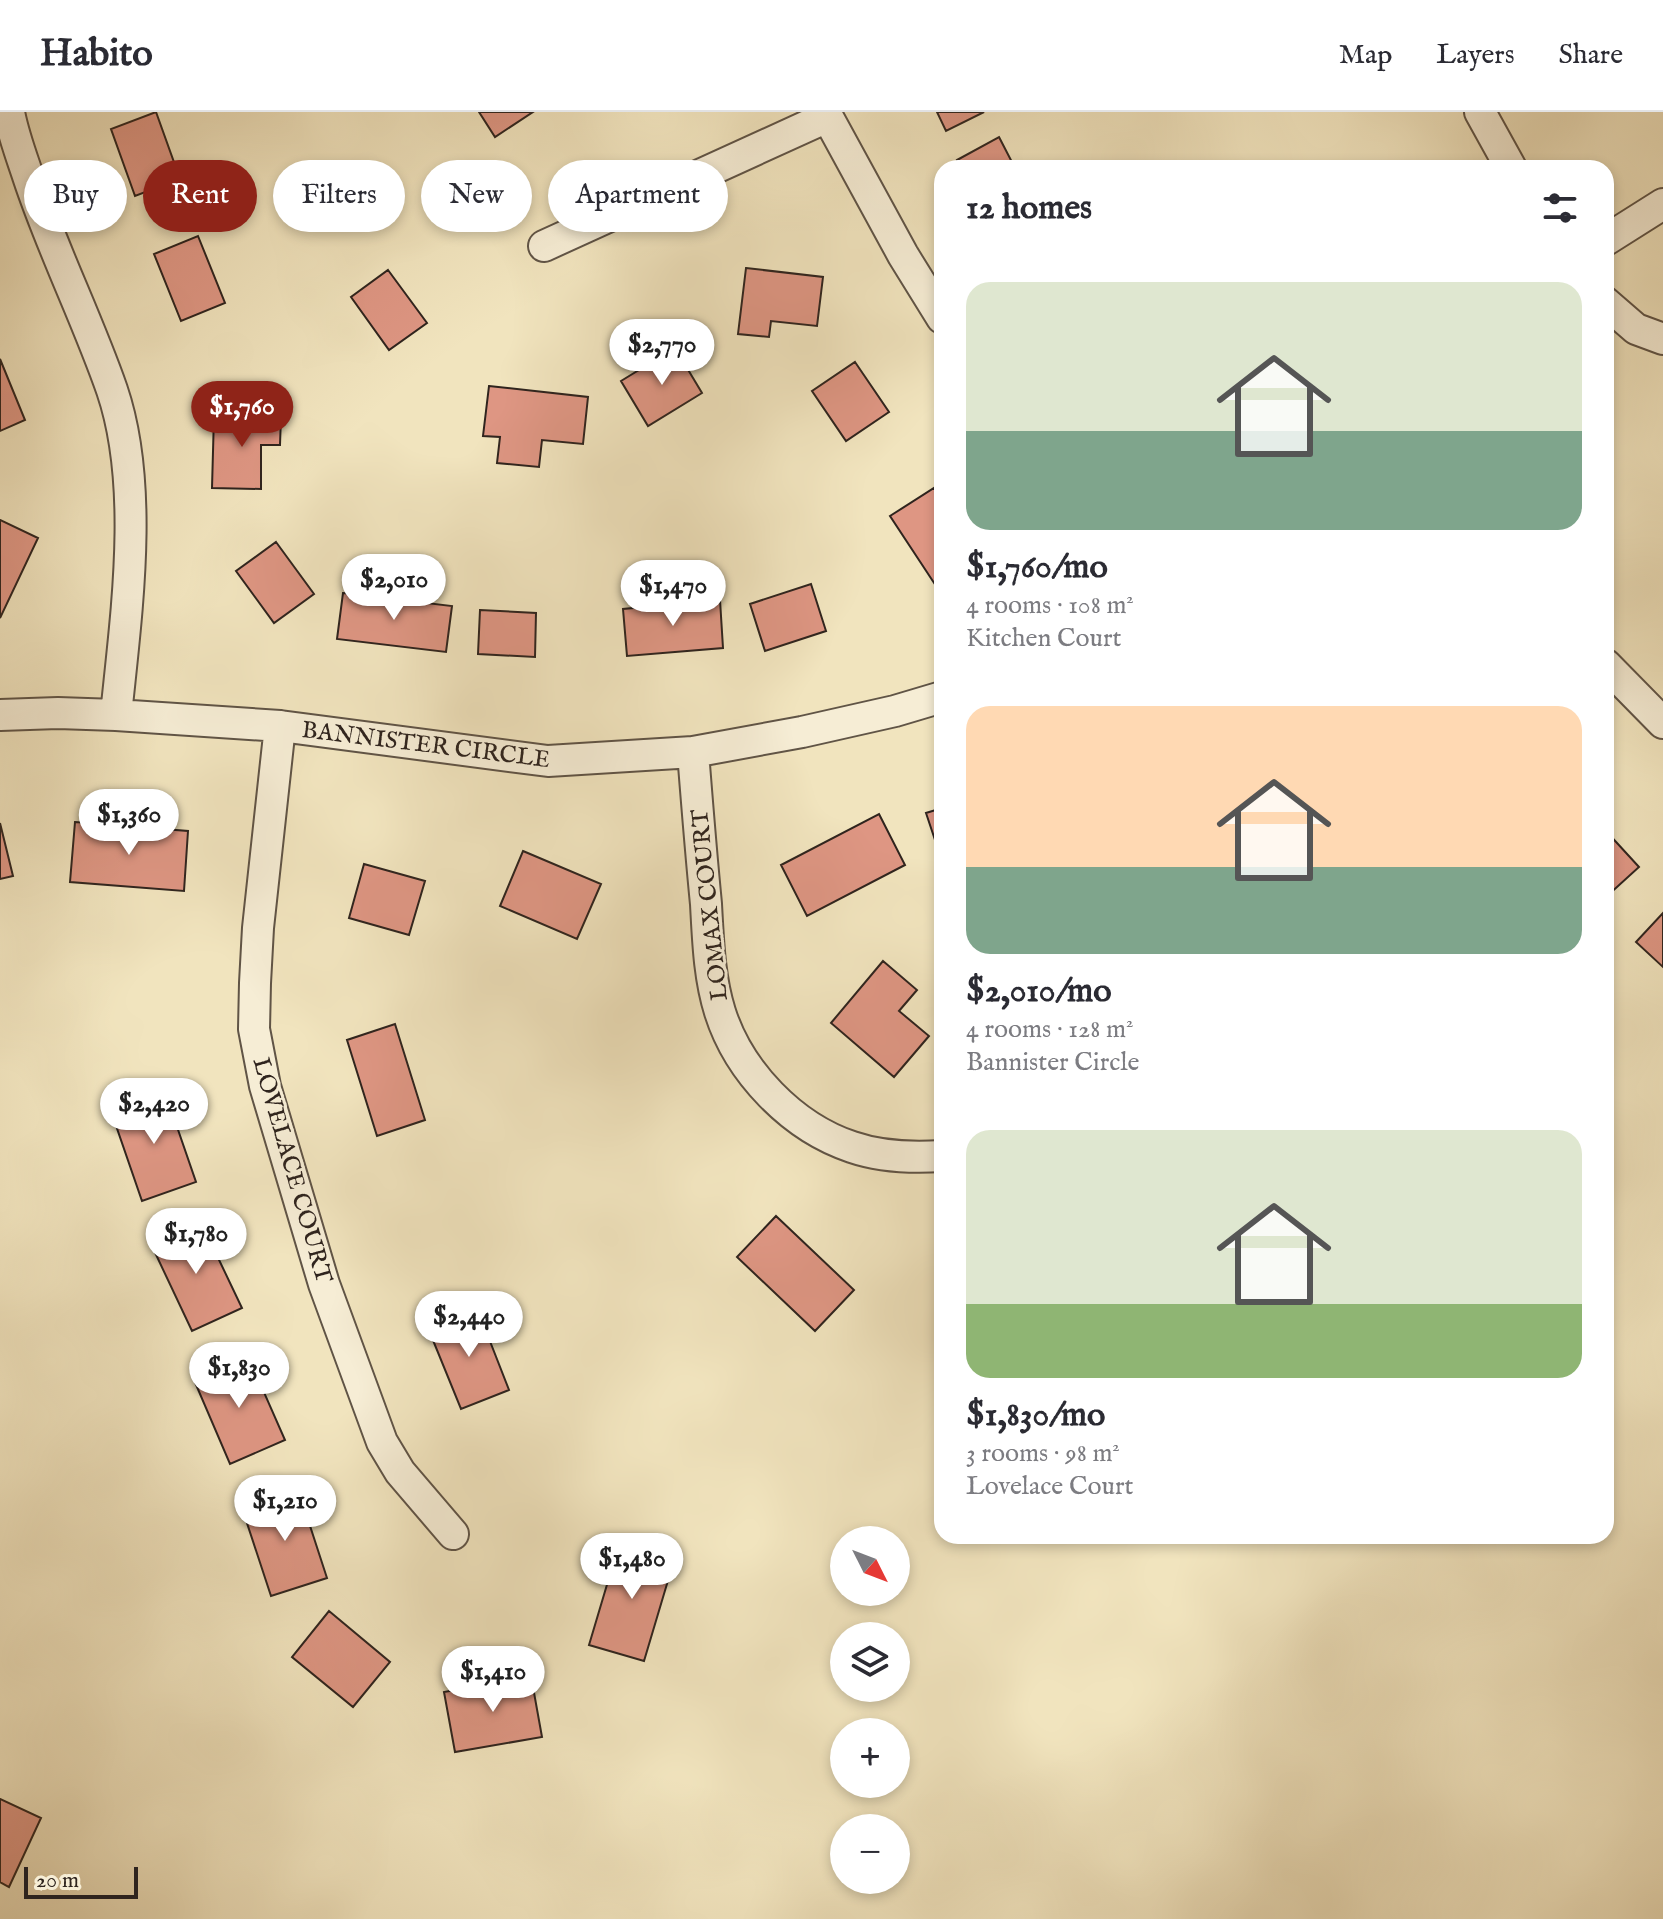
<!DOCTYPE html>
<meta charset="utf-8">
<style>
:root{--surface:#fff;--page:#f7f7f7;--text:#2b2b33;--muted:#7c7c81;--line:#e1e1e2;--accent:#8f2418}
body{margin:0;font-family:"IM FELL English",serif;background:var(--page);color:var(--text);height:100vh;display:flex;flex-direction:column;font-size:30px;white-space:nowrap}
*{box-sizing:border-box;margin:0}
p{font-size:26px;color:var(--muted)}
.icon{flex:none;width:44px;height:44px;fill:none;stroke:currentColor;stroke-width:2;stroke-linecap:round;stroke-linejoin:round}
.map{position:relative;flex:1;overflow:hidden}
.sheet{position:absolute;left:934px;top:48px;width:680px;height:1384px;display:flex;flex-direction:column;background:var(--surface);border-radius:24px;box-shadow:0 4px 12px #0003}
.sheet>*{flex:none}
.top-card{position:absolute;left:24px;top:48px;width:760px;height:72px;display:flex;gap:16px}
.needle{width:52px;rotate:132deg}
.controls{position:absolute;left:830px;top:1414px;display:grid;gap:16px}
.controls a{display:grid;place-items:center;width:80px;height:80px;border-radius:50%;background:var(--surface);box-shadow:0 4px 12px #0003;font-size:40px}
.scale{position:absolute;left:24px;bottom:20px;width:114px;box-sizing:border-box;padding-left:8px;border:4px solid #2f241e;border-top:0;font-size:22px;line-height:28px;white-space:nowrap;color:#2f241e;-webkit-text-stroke:6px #f6edd5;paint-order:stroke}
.price{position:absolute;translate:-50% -68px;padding:0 18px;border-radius:28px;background:#fff;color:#222;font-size:26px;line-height:52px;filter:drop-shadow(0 2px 4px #0008)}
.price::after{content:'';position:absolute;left:50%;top:48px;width:24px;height:18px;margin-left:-12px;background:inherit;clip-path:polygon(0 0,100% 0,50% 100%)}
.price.active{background:var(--accent);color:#fff}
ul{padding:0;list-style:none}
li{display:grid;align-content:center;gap:16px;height:424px;padding:0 32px}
li span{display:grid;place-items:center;height:248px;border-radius:24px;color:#555}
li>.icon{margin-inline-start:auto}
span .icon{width:144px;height:144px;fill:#fffc;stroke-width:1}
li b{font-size:34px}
h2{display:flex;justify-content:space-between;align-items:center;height:96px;padding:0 32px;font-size:34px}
.chip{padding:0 28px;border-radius:36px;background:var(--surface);box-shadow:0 4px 12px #0003;font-size:28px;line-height:72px}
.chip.active{background:var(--accent);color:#fff}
header{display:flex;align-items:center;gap:48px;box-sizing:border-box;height:112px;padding:0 40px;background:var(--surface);border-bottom:2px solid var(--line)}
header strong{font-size:38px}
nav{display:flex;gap:44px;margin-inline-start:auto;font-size:28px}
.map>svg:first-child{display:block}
.building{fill:#de9683;stroke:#2f241e;stroke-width:2}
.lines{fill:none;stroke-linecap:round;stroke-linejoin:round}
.minor-casing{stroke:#605446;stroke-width:34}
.minor{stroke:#f6edd5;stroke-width:30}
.labels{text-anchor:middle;stroke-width:6;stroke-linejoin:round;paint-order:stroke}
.street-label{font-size:24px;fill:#2f241e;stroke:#f6edd5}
</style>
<header>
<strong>Habito</strong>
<nav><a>Map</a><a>Layers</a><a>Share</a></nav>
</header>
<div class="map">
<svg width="1663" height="1807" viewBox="0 0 1663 1807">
<rect width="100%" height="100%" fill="#f1e4be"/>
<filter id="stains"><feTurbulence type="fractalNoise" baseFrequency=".0025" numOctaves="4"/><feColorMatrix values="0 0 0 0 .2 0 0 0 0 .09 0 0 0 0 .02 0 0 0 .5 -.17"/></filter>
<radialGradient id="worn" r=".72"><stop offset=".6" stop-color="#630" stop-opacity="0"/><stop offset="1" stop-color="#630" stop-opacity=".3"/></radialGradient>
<path class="building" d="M156,0L180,67L135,84L111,17Z
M479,0H533L495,25Z
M937,0H984L946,19Z
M999,25L1015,56H961L957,48Z
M198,124L225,191L181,209L154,142Z
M746,156L823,165L817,214L771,209L769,225L738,222Z
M388,158L427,211L389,238L351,185Z
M675,236L702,281L648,314L621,269Z
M0,247L25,308L0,319Z
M855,250L889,300L846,329L812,279Z
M489,274L588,285L583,332L542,328L539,355L497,351L500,325L483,324Z
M214,303L281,304L280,333H261V377L212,376Z
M934,376L942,389V483L890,404Z
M0,408L38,426L0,506Z
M276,430L314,482L274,511L236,459Z
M811,472L826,519L765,539L750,492Z
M343,481L452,494L446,540L337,527Z
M720,488L723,536L627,544L623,497Z
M480,498L536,501L535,545L478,542Z
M942,696V749L926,701Z
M879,702L905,753L807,804L781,753Z
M75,710L188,719L184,779L70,770Z
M0,711L13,764L0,767Z
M1606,719L1639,755L1606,785Z
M523,739L601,772L577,827L500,794Z
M364,752L425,769L409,823L349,806Z
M1663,801V855L1636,830Z
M883,849L917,878L899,899L929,924L894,965L831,911Z
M395,912L425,1008L377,1024L347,928Z
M165,980L196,1070L142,1089L111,999Z
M776,1104L854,1178L815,1219L737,1145Z
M200,1108L242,1196L192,1219L151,1132Z
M477,1196L509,1278L461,1297L428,1216Z
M248,1244L285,1328L230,1352L194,1268Z
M298,1377L327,1466L271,1484L242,1396Z
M620,1429L675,1445L644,1549L589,1533Z
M329,1499L390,1550L353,1595L292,1545Z
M531,1564L542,1625L455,1640L444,1580Z
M0,1687L41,1706L9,1775L0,1770Z"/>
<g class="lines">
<g class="minor-casing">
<path id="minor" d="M9,0C13,22 21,43 28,64C52,137 87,206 112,278C145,375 126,503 116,603
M825,0L903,143L942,206
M1480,0L1511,56
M1606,128L1663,92
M544,134L827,5
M1606,191L1636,217L1663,227
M1606,553L1663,611
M0,603L58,601L116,603L280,614L548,649L693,640L802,620L895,599L942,585
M280,614L258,816L255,871L254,917L265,974L324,1172L382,1330L400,1360L453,1422
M693,640C697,691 701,741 706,792C708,828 709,865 720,900C739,960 792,1015 852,1035C881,1045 912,1046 942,1044"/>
</g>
<use href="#minor" class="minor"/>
</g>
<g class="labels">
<g class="street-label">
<text transform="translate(426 632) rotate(7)" y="8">BANNISTER CIRCLE</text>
<text transform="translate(709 793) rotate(-96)" y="8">LOMAX COURT</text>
<text transform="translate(293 1058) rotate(74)" y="8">LOVELACE COURT</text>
</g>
</g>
<rect width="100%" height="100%" filter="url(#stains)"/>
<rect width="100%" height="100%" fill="url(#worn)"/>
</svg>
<div class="controls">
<a><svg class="needle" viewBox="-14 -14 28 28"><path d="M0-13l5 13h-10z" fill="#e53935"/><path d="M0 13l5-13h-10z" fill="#7c7c81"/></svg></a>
<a><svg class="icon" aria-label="layers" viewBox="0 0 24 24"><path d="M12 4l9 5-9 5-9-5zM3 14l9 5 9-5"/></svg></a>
<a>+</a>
<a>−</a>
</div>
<div class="scale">20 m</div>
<b class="price" style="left:662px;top:275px">$2,770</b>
<b class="price active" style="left:242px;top:337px">$1,760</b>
<b class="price" style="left:394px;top:510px">$2,010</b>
<b class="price" style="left:673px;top:516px">$1,470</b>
<b class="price" style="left:129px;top:745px">$1,360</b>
<b class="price" style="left:154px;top:1034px">$2,420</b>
<b class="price" style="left:196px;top:1164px">$1,780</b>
<b class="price" style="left:469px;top:1247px">$2,440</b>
<b class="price" style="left:239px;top:1298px">$1,830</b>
<b class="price" style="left:285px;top:1431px">$1,210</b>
<b class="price" style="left:632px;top:1489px">$1,480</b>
<b class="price" style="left:493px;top:1602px">$1,410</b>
<div class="top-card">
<a class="chip">Buy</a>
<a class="chip active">Rent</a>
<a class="chip">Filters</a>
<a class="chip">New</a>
<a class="chip">Apartment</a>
</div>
<section class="sheet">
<h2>12 homes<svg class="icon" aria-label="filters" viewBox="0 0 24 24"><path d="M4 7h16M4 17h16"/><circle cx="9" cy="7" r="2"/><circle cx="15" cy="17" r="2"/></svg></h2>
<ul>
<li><span style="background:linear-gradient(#dfe7d0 60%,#7fa58c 0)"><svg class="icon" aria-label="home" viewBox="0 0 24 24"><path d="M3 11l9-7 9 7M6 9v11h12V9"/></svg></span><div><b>$1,760/mo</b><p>4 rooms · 108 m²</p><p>Kitchen Court</p></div></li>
<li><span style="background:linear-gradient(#ffd9b3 65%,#7fa58c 0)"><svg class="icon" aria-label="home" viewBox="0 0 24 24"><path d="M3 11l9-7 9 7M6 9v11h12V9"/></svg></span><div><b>$2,010/mo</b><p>4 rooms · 128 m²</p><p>Bannister Circle</p></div></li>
<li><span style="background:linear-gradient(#dfe7d0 70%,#8fb573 0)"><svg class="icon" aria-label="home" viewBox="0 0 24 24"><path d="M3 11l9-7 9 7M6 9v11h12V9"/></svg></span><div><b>$1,830/mo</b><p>3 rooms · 98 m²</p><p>Lovelace Court</p></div></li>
</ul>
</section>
</div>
